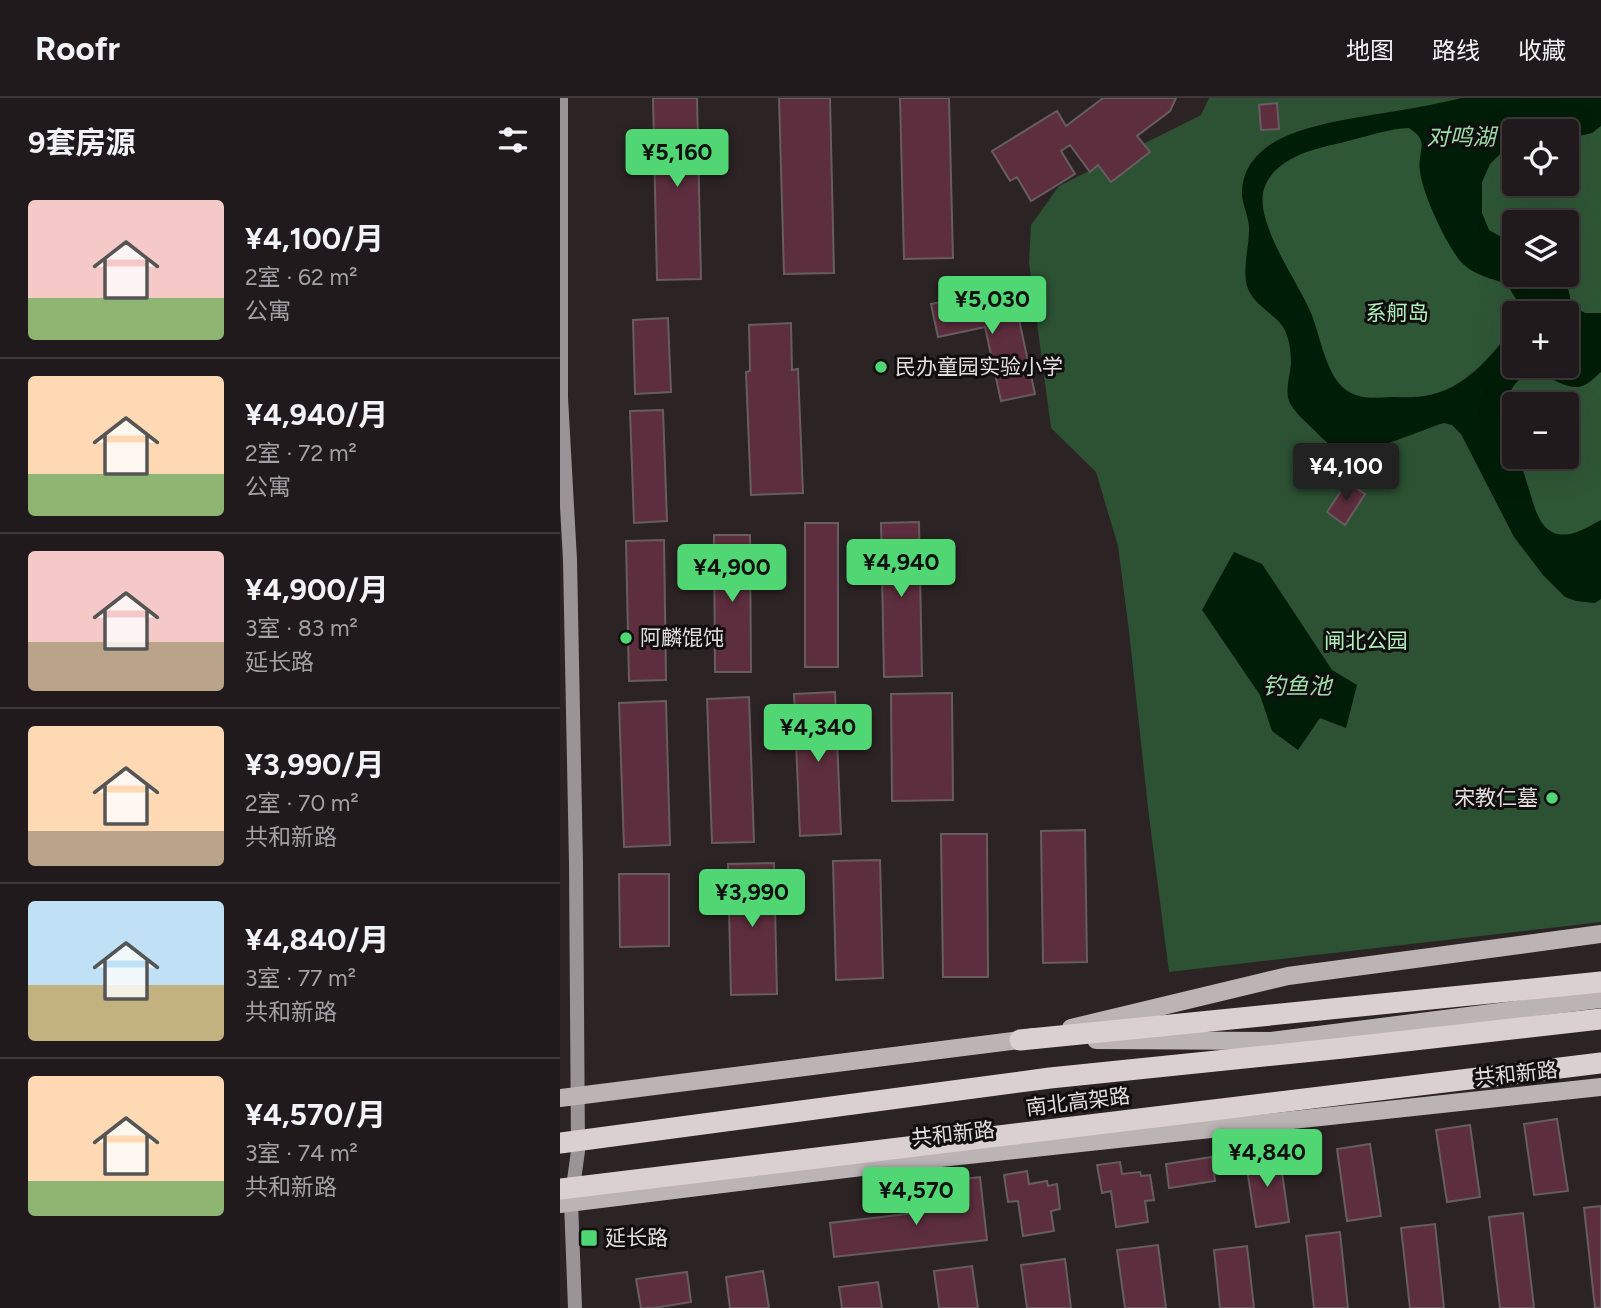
<!DOCTYPE html>
<html lang="zh">
<meta charset="utf-8">
<style>
:root{--surface:#211a1c;--page:#292325;--text:#f1f3f6;--muted:#a2a1a3;--line:#3e383b;--accent:#51d674}
body{margin:0;font-family:Figtree,"Noto Sans SC",sans-serif;background:var(--page);color:var(--text);height:100vh;display:flex;flex-direction:column;font-size:26px;white-space:nowrap}
*{box-sizing:border-box;margin:0}
p{font-size:23px;color:var(--muted)}
.icon{flex:none;width:38px;height:38px;fill:none;stroke:currentColor;stroke-width:2;stroke-linecap:round;stroke-linejoin:round}
.map{position:relative;flex:1;overflow:hidden}
.side{display:flex;flex-direction:column;background:var(--surface);width:560px}
.side>*{flex:none}
.tools{position:absolute;left:942px;top:21px;display:grid;gap:14px}
.tools a{display:grid;place-items:center;width:77px;height:77px;border-radius:7px;background:var(--surface);box-shadow:0 7px 28px #0002,0 0 0 2px var(--line);font-size:35px}
.price{position:absolute;translate:-50% -60px;padding:0 16px;border-radius:7px;background:var(--accent);color:#111;font-size:23px;line-height:46px;filter:drop-shadow(0 2px 4px #0008)}
.price::after{content:'';position:absolute;left:50%;top:42px;width:21px;height:16px;margin-left:-10px;background:inherit;clip-path:polygon(0 0,100% 0,50% 100%)}
.price.current{background:#222;color:#fff}
ul{padding:0;list-style:none}
li{display:flex;align-items:center;gap:21px;height:175px;padding:0 28px}
li+li{border-top:2px solid var(--line)}
li span{display:grid;place-items:center;flex:none;width:196px;height:140px;border-radius:7px;color:#555}
li>.icon{margin-inline-start:auto}
span .icon{width:84px;height:84px;fill:#fffc;stroke-width:1}
li b{font-size:30px}
h2{display:flex;justify-content:space-between;align-items:center;height:84px;padding:0 28px;font-size:30px}
header{display:flex;align-items:center;gap:42px;box-sizing:border-box;height:98px;padding:0 35px;background:var(--surface);border-bottom:2px solid var(--line)}
header strong{font-size:33px}
nav{display:flex;gap:38px;margin-inline-start:auto;font-size:24px}
main{display:flex;flex:1;min-height:0}
.map>svg:first-child{display:block}
.green{fill:#2c5133;fill-rule:evenodd}
.forest{fill:#2e5736}
.water{fill:#001d07;fill-rule:evenodd}
.building{fill:#5d2e3e;stroke:#675d60;stroke-width:2}
.lines{fill:none;stroke-linecap:round;stroke-linejoin:round}
.secondary{stroke:#9b9496;stroke-width:14}
.primary{stroke:#bcb3b5;stroke-width:18}
.highway{stroke:#dacfd1;stroke-width:21}
.poi-dot{fill:#51d674;stroke:#110e0f;stroke-width:2.5}
.labels{text-anchor:middle;stroke-width:6;stroke-linejoin:round;paint-order:stroke}
.park-label{font-size:21px;fill:#aff1ba;stroke:#110e0f}
.poi-label{font-size:21px;fill:#e3ddde;stroke:#110e0f;text-anchor:start}
.street-label{font-size:21px;fill:#e3ddde;stroke:#110e0f}
.water-label{font-size:23px;font-style:italic;fill:#9ddea8;stroke:#110e0f}
</style>
<header>
<strong>Roofr</strong>
<nav><a>地图</a><a>路线</a><a>收藏</a></nav>
</header>
<main>
<section class="side">
<h2>9套房源<svg class="icon" aria-label="filters" viewBox="0 0 24 24"><path d="M4 7h16M4 17h16"/><circle cx="9" cy="7" r="2"/><circle cx="15" cy="17" r="2"/></svg></h2>
<ul>
<li><span style="background:linear-gradient(#f6c9c9 70%,#8fb573 0)"><svg class="icon" aria-label="home" viewBox="0 0 24 24"><path d="M3 11l9-7 9 7M6 9v11h12V9"/></svg></span><div><b>¥4,100/月</b><p>2室 · 62 m²</p><p>公寓</p></div></li>
<li><span style="background:linear-gradient(#ffd9b3 70%,#8fb573 0)"><svg class="icon" aria-label="home" viewBox="0 0 24 24"><path d="M3 11l9-7 9 7M6 9v11h12V9"/></svg></span><div><b>¥4,940/月</b><p>2室 · 72 m²</p><p>公寓</p></div></li>
<li><span style="background:linear-gradient(#f6c9c9 65%,#b9a48a 0)"><svg class="icon" aria-label="home" viewBox="0 0 24 24"><path d="M3 11l9-7 9 7M6 9v11h12V9"/></svg></span><div><b>¥4,900/月</b><p>3室 · 83 m²</p><p>延长路</p></div></li>
<li><span style="background:linear-gradient(#ffd9b3 75%,#b9a48a 0)"><svg class="icon" aria-label="home" viewBox="0 0 24 24"><path d="M3 11l9-7 9 7M6 9v11h12V9"/></svg></span><div><b>¥3,990/月</b><p>2室 · 70 m²</p><p>共和新路</p></div></li>
<li><span style="background:linear-gradient(#bfe0f5 60%,#c2b280 0)"><svg class="icon" aria-label="home" viewBox="0 0 24 24"><path d="M3 11l9-7 9 7M6 9v11h12V9"/></svg></span><div><b>¥4,840/月</b><p>3室 · 77 m²</p><p>共和新路</p></div></li>
<li><span style="background:linear-gradient(#ffd9b3 75%,#8fb573 0)"><svg class="icon" aria-label="home" viewBox="0 0 24 24"><path d="M3 11l9-7 9 7M6 9v11h12V9"/></svg></span><div><b>¥4,570/月</b><p>3室 · 74 m²</p><p>共和新路</p></div></li>
</ul>
</section>
<div class="map">
<svg width="1041" height="1210" viewBox="0 0 1041 1210">
<rect width="100%" height="100%" fill="#2c2325"/>
<path class="green" d="M649,0H1041V824L609,874L588,710L569,533L558,448L536,374L491,330L469,165L471,127L499,88L641,17ZM954,33H1006V86H954ZM954,124H1006V177H954ZM954,215H1006V268H954ZM954,306H1006V359H954Z"/>
<path class="forest" d="M1041,28V215H1025L1012,208L1005,177H1006V124H954V143L943,140L929,132L922,115V84L930,66L946,51L954,49V86H1006V41L1032,35Z
M849,30L859,37L862,45L859,64L860,77L870,109L914,174L947,186L957,203L956,215H954V227L945,240L916,271L893,289L866,298L805,300L786,292L773,279L750,213L728,174L713,141L703,109L704,90L712,76L744,54L759,49L834,31Z
M1041,274V422C1033,426 1025,431 1017,434C985,445 977,419 970,395C966,383 963,371 959,359H1006V306H954V343C948,324 940,303 955,286C961,280 966,277 974,276C985,276 991,282 1000,284C1008,287 1019,285 1028,286Z"/>
<path class="water" d="M902,0H1041V28L1032,35L1006,41V33H954V49L945,51L930,66L922,84V115L929,132L943,140L954,143V177H1005L1012,208L1025,215H1041V274C1034,280 1027,288 1018,289C996,291 979,262 956,285C951,291 948,297 946,304C944,318 951,329 953,342C954,347 954,353 954,359H959C963,371 966,383 970,395C977,419 985,445 1017,434C1025,431 1033,426 1041,422V501L1035,505L1016,503L1005,499L983,477L954,439L901,336L892,327L884,325C860,332 803,359 783,353C770,349 762,340 753,331C745,323 734,314 729,303C725,291 730,278 731,266C731,255 730,245 726,235C719,217 696,210 688,191C681,172 690,148 689,128C688,116 681,104 682,92C683,77 689,65 700,55C725,29 789,21 824,15C850,11 877,6 902,0ZM849,30C871,44 857,52 860,73C862,95 888,151 903,166C914,177 933,181 947,186L957,203L956,215H1006V268H954V227C933,258 903,293 864,298C854,300 843,299 832,299C816,300 800,302 786,292C766,278 760,237 751,215C739,185 691,121 705,88C719,55 762,50 792,42C811,37 829,31 849,30Z
M674,454L702,466L772,572L797,587L786,630L760,620L738,652L712,633L700,597L642,512Z"/>
<path class="building" d="M93,0H137L141,181L97,182Z
M219,0H270L274,175L224,176Z
M340,0H389L393,160L344,161Z
M543,0H616L610,13L577,38L590,54L551,84L538,67L530,74L510,47L501,53L515,76L471,103L457,79L450,83L432,53L497,13L506,28Z
M717,5L719,31L701,32L699,7Z
M452,189L475,296L441,303L425,229L378,239L371,206Z
M108,220L111,294L75,296L73,222Z
M231,225L232,272L238,271L243,395L191,397L186,274L190,273L189,227Z
M103,312L107,423L74,425L70,313Z
M787,384L805,396L785,427L767,414Z
M359,424L362,578L324,579L321,425Z
M245,425H278V569H245Z
M154,437H190L191,574H155Z
M104,442L106,582L69,583L66,443Z
M275,594L281,736L240,738L234,596Z
M392,595L393,702L332,703L331,596Z
M189,599L194,744L152,745L147,601Z
M106,603L110,747L64,749L59,605Z
M525,732L527,864L483,865L481,733Z
M381,736H427L428,879H383Z
M320,762L323,880L276,882L273,763Z
M214,765L217,896L171,897L168,766Z
M59,776H109V848L60,849Z
M997,1021L1008,1093L974,1097L964,1026Z
M910,1027L920,1099L887,1104L876,1032Z
M810,1046L821,1118L787,1123L777,1051Z
M719,1053L729,1124L696,1129L685,1058Z
M652,1059L655,1083L609,1090L606,1066Z
M560,1064L562,1076L580,1074L581,1078L590,1077L594,1102L585,1103L588,1124L556,1129L551,1093L542,1095L537,1067Z
M467,1073L469,1086L487,1083L488,1088L497,1086L500,1111L491,1113L494,1133L463,1138L458,1103L448,1104L444,1077Z
M420,1079L427,1142L274,1159L270,1125L398,1110L395,1082Z
M1041,1108V1210H1035L1024,1110Z
M963,1115L974,1210H940L929,1119Z
M875,1126L884,1210H850L841,1130Z
M780,1134L788,1210H754L746,1138Z
M598,1147L606,1210H565L557,1152Z
M687,1148L694,1210H660L654,1152Z
M505,1161L511,1210H467L461,1167Z
M412,1168L418,1210H379L374,1173Z
M203,1173L209,1210H170L166,1179Z
M127,1174L131,1204L94,1210H81L76,1181Z
M318,1184L322,1210H282L279,1189Z"/>
<g class="lines">
<path class="secondary" d="M1,0V300L10,462L16,765L18,1053L11,1104L15,1210"/>
<path class="primary" d="M511,930L728,878L1041,836
M536,942L711,943L1041,901
M0,1000L460,942L473,939
M0,1106L343,1064L1041,989"/>
<path class="highway" d="M460,942L1041,884
M0,1045L490,980L783,950L1041,921
M0,1091L1041,965"/>
</g>
<g class="poi-dot">
<circle cx="321" cy="269" r="7"/>
<circle cx="66" cy="540" r="7"/>
<circle cx="992" cy="700" r="7"/>
<rect x="20" y="1131" width="18" height="18" rx="3.5"/>
</g>
<g class="labels">
<g class="park-label">
<text x="837" y="222">系舸岛</text>
<text x="806" y="550">闸北公园</text>
</g>
<g class="poi-label">
<text x="335" y="276">民办童园实验小学</text>
<text x="80" y="547">阿麟馄饨</text>
<text x="978" y="707" text-anchor="end">宋教仁墓</text>
<text x="45" y="1147">延长路</text>
</g>
<g class="street-label">
<text transform="translate(956 976) rotate(-6)" y="7">共和新路</text>
<text transform="translate(518 1004) rotate(-7)" y="7">南北高架路</text>
<text transform="translate(393 1036) rotate(-6)" y="7">共和新路</text>
</g>
<g class="water-label">
<text x="901" y="47">对鸣湖</text>
<text x="737" y="596">钓鱼池</text>
</g>
</g>
</svg>
<div class="tools">
<a><svg class="icon" aria-label="locate" viewBox="0 0 24 24"><circle cx="12" cy="12" r="6"/><path d="M12 2v4M12 18v4M2 12h4M18 12h4"/></svg></a>
<a><svg class="icon" aria-label="layers" viewBox="0 0 24 24"><path d="M12 4l9 5-9 5-9-5zM3 14l9 5 9-5"/></svg></a>
<a>+</a>
<a>−</a>
</div>
<b class="price" style="left:117px;top:91px">¥5,160</b>
<b class="price" style="left:432px;top:238px">¥5,030</b>
<b class="price current" style="left:786px;top:405px">¥4,100</b>
<b class="price" style="left:341px;top:501px">¥4,940</b>
<b class="price" style="left:172px;top:506px">¥4,900</b>
<b class="price" style="left:258px;top:666px">¥4,340</b>
<b class="price" style="left:192px;top:831px">¥3,990</b>
<b class="price" style="left:707px;top:1091px">¥4,840</b>
<b class="price" style="left:356px;top:1129px">¥4,570</b>
</div>
</main>
